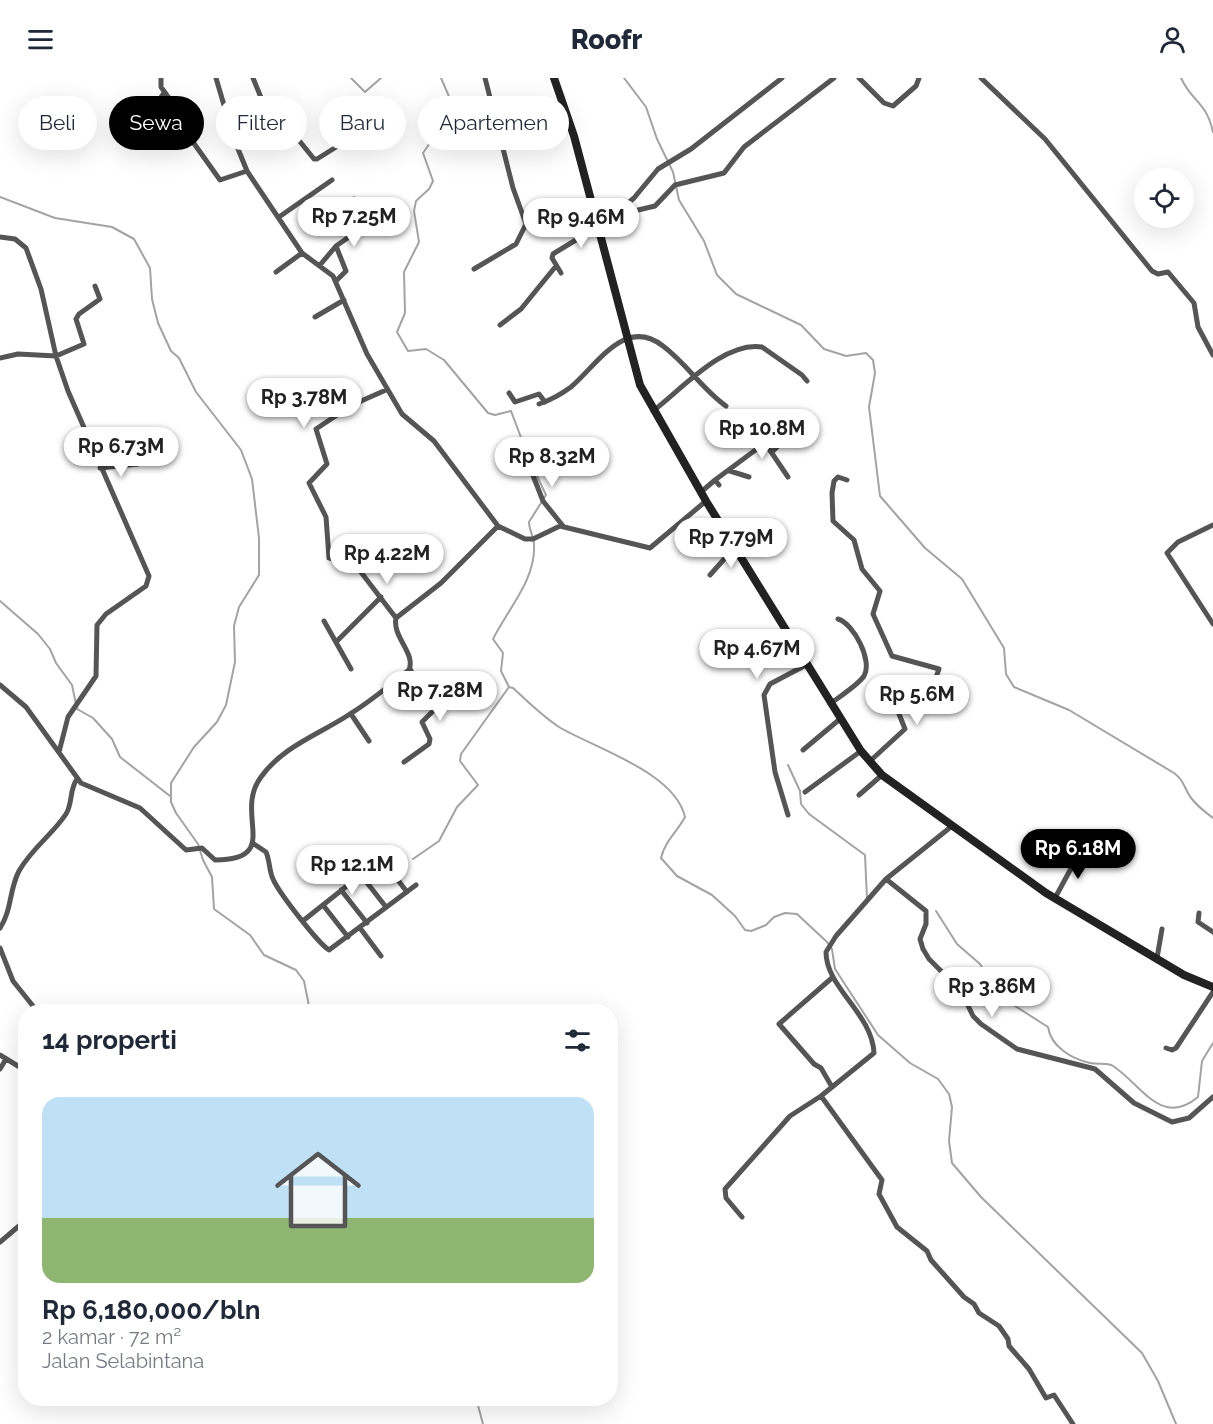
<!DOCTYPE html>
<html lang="id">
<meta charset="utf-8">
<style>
:root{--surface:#fff;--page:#f2f2f3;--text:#1f2937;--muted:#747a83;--accent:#000}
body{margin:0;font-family:Raleway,sans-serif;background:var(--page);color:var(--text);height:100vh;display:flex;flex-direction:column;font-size:22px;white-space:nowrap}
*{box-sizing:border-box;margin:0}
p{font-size:20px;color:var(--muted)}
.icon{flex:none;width:33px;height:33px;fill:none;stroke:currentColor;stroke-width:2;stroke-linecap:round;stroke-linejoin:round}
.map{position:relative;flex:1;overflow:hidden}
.details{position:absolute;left:18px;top:926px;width:600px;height:402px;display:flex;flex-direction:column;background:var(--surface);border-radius:24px;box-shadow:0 6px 24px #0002}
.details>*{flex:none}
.banner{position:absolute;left:18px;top:18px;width:600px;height:54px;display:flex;gap:12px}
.controls{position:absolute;left:1134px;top:90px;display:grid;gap:12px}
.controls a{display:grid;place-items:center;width:60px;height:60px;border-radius:50%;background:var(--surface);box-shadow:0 6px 24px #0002;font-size:30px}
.price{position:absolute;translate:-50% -51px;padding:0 14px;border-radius:21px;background:#fff;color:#222;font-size:20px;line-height:39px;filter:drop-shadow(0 2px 3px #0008)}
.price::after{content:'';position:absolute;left:50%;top:36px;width:18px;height:14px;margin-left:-9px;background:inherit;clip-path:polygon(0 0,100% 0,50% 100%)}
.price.on{background:var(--accent);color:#fff}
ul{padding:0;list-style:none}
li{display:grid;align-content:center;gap:12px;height:318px;padding:0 24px}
li span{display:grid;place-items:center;height:186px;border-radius:18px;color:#555}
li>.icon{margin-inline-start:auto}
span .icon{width:108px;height:108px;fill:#fffc;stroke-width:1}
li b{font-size:26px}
h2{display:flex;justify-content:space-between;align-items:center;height:72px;padding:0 24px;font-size:26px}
.pill{padding:0 21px;border-radius:27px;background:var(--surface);box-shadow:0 6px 24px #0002;font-size:21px;line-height:54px}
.pill.on{background:var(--accent);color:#fff}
header{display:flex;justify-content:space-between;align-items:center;height:78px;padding:0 24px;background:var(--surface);font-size:27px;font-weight:800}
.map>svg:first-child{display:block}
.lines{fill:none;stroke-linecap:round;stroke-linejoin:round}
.stream{stroke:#a3a3a3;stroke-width:2}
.street{stroke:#555;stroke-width:5}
.secondary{stroke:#222;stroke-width:8}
</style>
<header><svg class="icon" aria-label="menu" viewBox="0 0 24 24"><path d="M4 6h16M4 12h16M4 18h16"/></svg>Roofr<svg class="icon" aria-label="person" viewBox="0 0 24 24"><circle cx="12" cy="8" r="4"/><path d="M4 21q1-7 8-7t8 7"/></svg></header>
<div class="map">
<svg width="1213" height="1346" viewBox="0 0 1213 1346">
<rect width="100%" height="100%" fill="#fff"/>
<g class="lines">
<path class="stream" d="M351,0L365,14L381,0
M441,0L454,30L423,75L433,103L429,111L416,123L414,133L419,164L404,194L405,235L397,254L408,273L426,271L444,282L488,335L495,337L511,333L525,370
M624,0L646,29L657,61L673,94L679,122L704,163L717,197L736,216L801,247L824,271L846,278L866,275L873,282L875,295L869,329L880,418L925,470L962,501L1004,570L1006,596L1014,609L1069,632L1174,695C1183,702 1183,706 1188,715C1193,725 1204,733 1213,740
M1181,0C1192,24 1206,23 1213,54
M0,119L55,140L112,149L134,161L150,190L152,221L158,245L171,273L179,280L196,314L241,372L252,401L259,460V497L239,529L234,548L235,584L226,627L217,644L194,669L171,705V724L176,735L198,766L203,782L212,799L214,831L250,857L264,877L296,892L304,903L310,933
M0,523L38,556L50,571L56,585L72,607L77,631L93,640L112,661L120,679L170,718
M509,609L513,610C527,623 542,638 559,649C594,670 675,694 685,739C677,754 665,763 661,780L677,798L712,817L735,838L745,852L751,853L766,847L774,839L785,835L797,836L827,864L832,871L835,891L878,957L910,985L938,1001L949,1016L952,1029L949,1063L952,1085L981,1119L1142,1275L1158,1303L1176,1346
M509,609L501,593L503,575L493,561C508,531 536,501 534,467C534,459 529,452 529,444L546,417L529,381
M788,687L800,713L801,726L809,736L865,777L867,821
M413,781L439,763L457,729L478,707L460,683L461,676L509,609
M936,833L957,866L980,886L1001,919L1048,949C1051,969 1072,981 1090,985C1098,987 1107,984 1113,988C1141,1006 1161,1050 1198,1019L1202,983L1213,965
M476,1320L483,1346"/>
<path class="street" d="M161,0V9L181,37L183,50L220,102L247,93
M216,0L234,61L247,93L302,175L333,198L367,276L402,336L434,363L498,448L525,461H533L560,448L650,470L706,423
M253,0L264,27L293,55L314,81H317L341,66
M485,0L513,110L526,146
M859,0L884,25L893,28L916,8L919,0
M981,0L1045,61L1152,193L1158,196L1168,194L1194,225L1198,249L1213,277
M493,33L462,45V61L497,48
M148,38L164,15
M279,139L332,102
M601,158L634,133L655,128L675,107L724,95L744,69L834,0
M0,159L15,161L26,170L41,211L56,278L68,313L149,498L146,508L106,536L97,547L96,598L68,639L59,674
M320,187L336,168
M474,191L516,166L526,146L547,134L591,123
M276,194L302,175
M561,195L552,180L553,176L607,143L634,120L658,91L691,71L782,0
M336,203L346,193L336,168L349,159L341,143L354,121
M315,239L344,222
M500,247L521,231L556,188
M0,280L18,276L56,278L84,266L76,241L79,236L100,221L95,208
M509,315L515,324L539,316L545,324
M539,326C551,322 560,317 571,309C597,287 625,238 663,268C687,286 702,311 726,328
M653,333C682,311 724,263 762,269L802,297L807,303
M523,372L543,423L563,448
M772,374L777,369L774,361
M100,390L138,386
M730,393L749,399
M715,402L765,365L788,399
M847,402L838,399L834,403L832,415L833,443L854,462L862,491L880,513L873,536L892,578L939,591L935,602L916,614
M701,414L715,402L719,407
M1213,447L1178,464L1167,475L1213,546
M344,475L335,482L329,480L326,439L309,405L327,386L316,351L352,327L386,312
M357,489L396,540
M710,497L735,469
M324,543L351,591
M336,564L381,519
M0,607L26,629L81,705L140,730L186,772L202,770L215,782C283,782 233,736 261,699C283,668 320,656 350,636C371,623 390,607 409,592C416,575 392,559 396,540L441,505L498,448
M830,626C840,618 857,608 864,598C873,583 854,546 838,541
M351,636L369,663
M803,672L840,641
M404,684L429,666L430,661L422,644L434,632L410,591
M869,684L905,651L897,631L914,616L919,608L916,603
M805,714L861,673
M859,717L882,697
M788,737L775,694L764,617L770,606L806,587
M952,748L886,801L926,833V846L920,861L923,871L929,881L961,913L973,938L981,946L1017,971L1095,991L1134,1025L1172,1044L1189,1040L1213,1019
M254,766L266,774C270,783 269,793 273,801C279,815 318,865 329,872L416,807
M381,780L407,814
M361,797L386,829
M886,801L836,858L826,874C826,910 872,935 874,975L821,1018L882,1102L879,1116L897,1149L927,1173L931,1182L964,1219L974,1226L979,1235L999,1248L1008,1261L1009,1268L1029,1291L1046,1320L1054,1317L1073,1346
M341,812L367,845
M1055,820L1081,772
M323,827L348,859
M1199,835L1198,844L1213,854
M304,842L386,777
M0,850C12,832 9,812 19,793C32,770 53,756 66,736C73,725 69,712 77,701
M360,850L381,878
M0,870L13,903L37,933
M1157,880L1162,851
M1166,970L1172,972L1176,970L1213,914
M0,977L26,993
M0,991L6,981
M832,1009L821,990L814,986L779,946L833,899
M742,1139L726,1120L725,1111L790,1038L821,1018
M0,1164L26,1142"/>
<path class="secondary" d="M554,0L574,58L640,307L706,423L861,673L882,697L1046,815L1184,897L1213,909"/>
</g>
</svg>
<div class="controls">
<a><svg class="icon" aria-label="locate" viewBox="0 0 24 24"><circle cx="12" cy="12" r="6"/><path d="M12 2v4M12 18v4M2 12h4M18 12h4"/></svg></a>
</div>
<b class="price" style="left:354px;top:170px">Rp 7.25M</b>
<b class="price" style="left:581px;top:171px">Rp 9.46M</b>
<b class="price" style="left:304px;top:351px">Rp 3.78M</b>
<b class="price" style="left:762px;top:382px">Rp 10.8M</b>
<b class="price" style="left:121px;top:400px">Rp 6.73M</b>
<b class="price" style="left:552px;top:410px">Rp 8.32M</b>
<b class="price" style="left:731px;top:491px">Rp 7.79M</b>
<b class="price" style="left:387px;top:507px">Rp 4.22M</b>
<b class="price" style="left:757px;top:602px">Rp 4.67M</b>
<b class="price" style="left:440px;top:644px">Rp 7.28M</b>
<b class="price" style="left:917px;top:648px">Rp 5.6M</b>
<b class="price on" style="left:1078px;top:802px">Rp 6.18M</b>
<b class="price" style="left:352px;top:818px">Rp 12.1M</b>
<b class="price" style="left:992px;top:940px">Rp 3.86M</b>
<div class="banner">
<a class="pill">Beli</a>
<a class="pill on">Sewa</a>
<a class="pill">Filter</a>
<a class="pill">Baru</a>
<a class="pill">Apartemen</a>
</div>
<section class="details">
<h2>14 properti<svg class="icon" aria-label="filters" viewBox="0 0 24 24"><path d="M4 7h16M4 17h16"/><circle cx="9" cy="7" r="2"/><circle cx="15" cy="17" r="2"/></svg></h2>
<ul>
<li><span style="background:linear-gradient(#bfe0f5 65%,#8fb573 0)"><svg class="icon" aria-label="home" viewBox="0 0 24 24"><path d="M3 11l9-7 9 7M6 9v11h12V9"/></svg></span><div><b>Rp 6,180,000/bln</b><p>2 kamar · 72 m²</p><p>Jalan Selabintana</p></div></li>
</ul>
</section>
</div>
